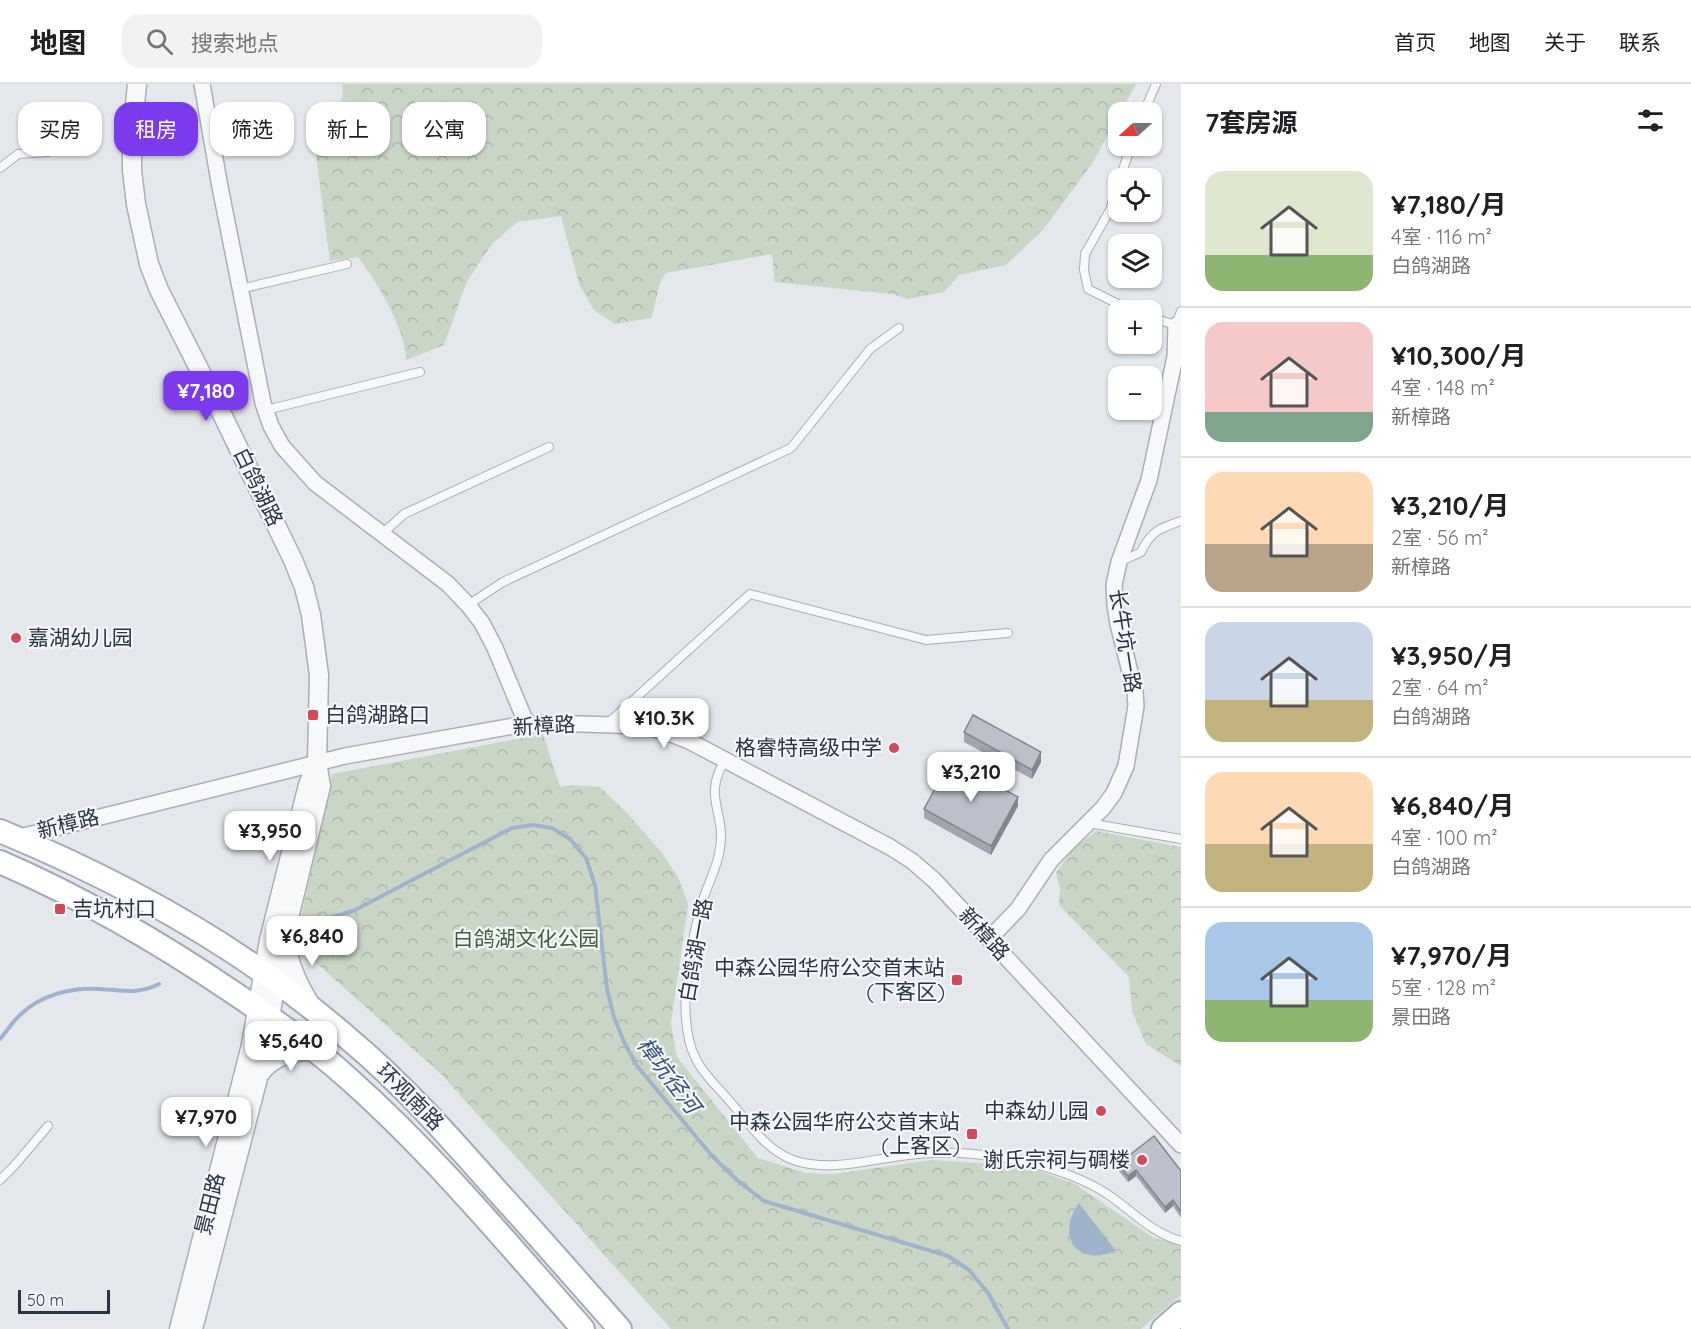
<!DOCTYPE html>
<html lang="zh">
<meta charset="utf-8">
<style>
:root{--surface:#fff;--page:#f2f2f2;--text:#202124;--muted:#757577;--line:#e0e0e0;--accent:#7c3aed}
body{margin:0;font-family:Quicksand,"Noto Sans SC",sans-serif;background:var(--page);color:var(--text);height:100vh;display:flex;flex-direction:column;font-size:22px;white-space:nowrap}
*{box-sizing:border-box;margin:0}
p{font-size:20px;color:var(--muted)}
.icon{flex:none;width:33px;height:33px;fill:none;stroke:currentColor;stroke-width:2;stroke-linecap:round;stroke-linejoin:round}
.map{position:relative;flex:1;overflow:hidden}
.details{display:flex;flex-direction:column;background:var(--surface);width:510px}
.details>*{flex:none}
.top-card{position:absolute;left:18px;top:18px;width:570px;height:54px;display:flex;gap:12px}
.needle{width:39px;rotate:249deg}
.fabs{position:absolute;left:1108px;top:18px;display:grid;gap:12px}
.fabs a{display:grid;place-items:center;width:54px;height:54px;border-radius:12px;background:var(--surface);box-shadow:0 2px 4px #0004;font-size:30px}
.scale{position:absolute;left:18px;bottom:15px;width:92px;box-sizing:border-box;padding-left:6px;border:3px solid #2b3445;border-top:0;font-size:16px;line-height:21px;white-space:nowrap;color:#2b3445;-webkit-text-stroke:4px #f4f6f9;paint-order:stroke}
.price{position:absolute;translate:-50% -51px;padding:0 14px;border-radius:12px;background:#fff;color:#222;font-size:20px;line-height:39px;filter:drop-shadow(0 2px 3px #0008)}
.price::after{content:'';position:absolute;left:50%;top:36px;width:18px;height:14px;margin-left:-9px;background:inherit;clip-path:polygon(0 0,100% 0,50% 100%)}
.price.active{background:var(--accent);color:#fff}
ul{padding:0;list-style:none}
li{display:flex;align-items:center;gap:18px;height:150px;padding:0 24px}
li+li{border-top:2px solid var(--line)}
li span{display:grid;place-items:center;flex:none;width:168px;height:120px;border-radius:18px;color:#555}
li>.icon{margin-inline-start:auto}
span .icon{width:72px;height:72px;fill:#fffc;stroke-width:1}
li b{font-size:26px}
h2{display:flex;justify-content:space-between;align-items:center;height:72px;padding:0 24px;font-size:26px}
.tag{padding:0 21px;border-radius:18px;background:var(--surface);box-shadow:0 2px 4px #0004;font-size:21px;line-height:54px}
.tag.active{background:var(--accent);color:#fff}
header{display:flex;align-items:center;gap:36px;box-sizing:border-box;height:84px;padding:0 30px;background:var(--surface);border-bottom:2px solid var(--line)}
header strong{font-size:28px}
nav{display:flex;gap:33px;margin-inline-start:auto;font-size:21px}
.search{width:420px;height:54px;background:var(--page);display:flex;align-items:center;gap:15px;box-sizing:border-box;padding:0 21px;border-radius:18px;color:var(--muted);font-size:22px}
main{display:flex;flex:1;min-height:0}
.map>svg:first-child{display:block}
.forest{fill:url(#forest-crowns)}
.water{fill:#9fb4cc}
.lines{fill:none;stroke-linecap:round;stroke-linejoin:round}
.stream{stroke:#9fb4cc;stroke-width:4}
.service-casing{stroke:#a9aeb7;stroke-width:10}
.minor-casing{stroke:#a9aeb7;stroke-width:18}
.tertiary-casing{stroke:#a9aeb7;stroke-width:21}
.primary-casing{stroke:#a3abb8;stroke-width:26}
.service{stroke:#f7f8fa;stroke-width:8}
.minor{stroke:#f7f8fa;stroke-width:15}
.tertiary{stroke:#f7f8fa;stroke-width:18}
.primary{stroke:#fff;stroke-width:22}
.wall{fill:#a1a5ae}
.shaded-wall{fill:#83868d}
.building{fill:#bbc0ca;stroke:#83868d;stroke-width:1.5}
.poi-dot{fill:#d1495b;stroke:#f4f6f9;stroke-width:2}
.labels{text-anchor:middle;stroke-width:4.5;stroke-linejoin:round;paint-order:stroke}
.street-label{font-size:21px;fill:#2b3445;stroke:#f4f6f9}
.poi-label{font-size:21px;fill:#2b3445;stroke:#f4f6f9;text-anchor:end}
.park-label{font-size:21px;fill:#3f6138;stroke:#f4f6f9}
.water-label{font-size:22px;font-style:italic;fill:#34527a;stroke:#f4f6f9}
</style>
<header>
<strong>地图</strong>
<div class="search"><svg class="icon" aria-label="search" viewBox="0 0 24 24"><circle cx="10" cy="10" r="6"/><path d="M15 15l6 6"/></svg>搜索地点</div>
<nav><a>首页</a><a>地图</a><a>关于</a><a>联系</a></nav>
</header>
<main>
<div class="map">
<svg width="1181" height="1245" viewBox="0 0 1181 1245">
<defs>
<pattern id="forest-crowns" width="20" height="18" patternUnits="userSpaceOnUse" patternTransform="scale(1.5)"><rect width="20" height="18" fill="#c9d6c5"/><path d="M2 6a3 3 0 1 1 6 0M12 15a3 3 0 1 1 6 0" fill="none" stroke="#adb8ab"/></pattern>
</defs>
<rect width="100%" height="100%" fill="#e4e7ec"/>
<path class="forest" d="M342,0H1136L1093,78L1043,146L1006,181L959,191L944,208L908,215L892,210L775,198L772,170L666,189C656,202 657,219 651,234L615,240L594,226L579,200L561,132L517,138L492,160L467,197L444,261L406,276C407,248 376,196 358,173L330,177L314,57L331,45L343,10Z
M543,650L560,703L572,701L600,703L627,729L662,769L679,795L688,821L671,939L677,973L758,1074L806,1089L833,1090L932,1076L1025,1082L1075,1100L1154,1154L1181,1161V1211L1141,1245H671L441,990L314,877L302,865L297,852L332,690Z
M1096,747L1181,763V982L1146,960L1132,927L1129,893L1059,821L1060,804L1056,789L1071,767Z"/>
<path class="water" d="M1079,1119L1116,1167C1077,1183 1055,1153 1079,1119Z"/>
<g class="lines">
<path class="stream" d="M307,835L329,834L353,827L512,744L533,741L552,744L570,755L586,774L595,801L607,905L614,933L624,958L637,982L713,1073L738,1097L764,1117L948,1172L969,1186L988,1209L1008,1245
M0,955C7,947 13,937 21,930C41,911 72,903 99,905C123,906 137,911 159,900"/>
<g class="service-casing">
<path id="service" d="M1144,28L1156,0
M0,84L18,70L48,68
M1120,94L1131,62
M1119,97L1110,126L1085,170L1084,186L1088,205L1130,226
M240,205L347,180
M1152,234L1176,241L1181,227
M266,326L420,288
M382,450L404,430L549,363
M1120,478L1141,468C1151,447 1160,444 1181,437
M468,521L503,498L791,364L870,265L899,244
M607,640L750,510L926,556L1008,549
M725,676C702,714 726,728 720,764C718,783 707,801 702,819C690,861 675,935 696,975C704,992 721,1006 733,1021C751,1042 768,1068 796,1077C833,1088 871,1075 908,1071C950,1066 997,1070 1038,1081C1064,1088 1091,1098 1113,1114C1135,1130 1154,1150 1181,1157
M1089,739L1181,755
M0,1096L15,1081L48,1042"/>
</g>
<g class="minor-casing">
<path id="minor" d="M202,0L220,103L263,319L271,342L282,362L315,399L448,500L468,521L482,539L495,564L527,641
M16,754L345,672L513,642L549,639L645,642L666,648L689,657L890,763L912,777L934,796L1181,1061
M989,855L1018,825L1051,776L1103,724L1114,709L1126,682L1136,622L1135,608L1118,540L1115,521L1114,501L1119,478L1149,396L1175,273L1176,241"/>
</g>
<g class="tertiary-casing">
<path id="tertiary" d="M137,0L132,51V86L136,120L149,180L159,206L220,326L293,476L304,503L311,531L319,591L317,678L321,702L280,871L265,967L193,1245
M286,857C288,880 300,904 312,923
M259,991C272,972 298,963 320,969
M179,1245L251,961L269,856L308,701L317,678"/>
</g>
<g class="primary-casing">
<path id="primary" d="M0,747C126,799 247,866 350,956C405,1002 452,1056 499,1109C540,1154 580,1200 620,1245
M0,778C83,814 159,858 234,909C274,936 314,963 350,996C435,1072 508,1160 583,1245
M1163,1245L1181,1229"/>
</g>
<use href="#service" class="service"/>
<use href="#minor" class="minor"/>
<use href="#tertiary" class="tertiary"/>
<use href="#primary" class="primary"/>
</g>
<path class="wall" d="M964,648L1041,678L1032,695L964,658Z
M1018,722L991,771L924,734V725Z
M1118,1080L1181,1087V1134L1173,1122L1165,1129L1136,1092L1128,1098L1118,1086Z"/>
<path class="shaded-wall" d="M1041,668V678L1032,695V686Z
M1018,713V722L991,771V762Z
M1136,1086V1092L1128,1098V1092Z
M1173,1116V1122L1165,1129V1123Z"/>
<path class="building" d="M973,631L1041,668L1032,686L964,648Z
M951,676L1018,713L991,762L924,725Z
M1154,1052L1181,1087V1128L1173,1116L1165,1123L1136,1086L1128,1092L1118,1080Z"/>
<g class="poi-dot">
<circle cx="16" cy="554" r="6"/>
<rect x="307" y="625" width="12" height="12" rx="3"/>
<circle cx="894" cy="664" r="6"/>
<rect x="54" y="819" width="12" height="12" rx="3"/>
<rect x="951" y="890" width="12" height="12" rx="3"/>
<circle cx="1101" cy="1027" r="6"/>
<rect x="966" y="1044" width="12" height="12" rx="3"/>
<circle cx="1142" cy="1076" r="6"/>
</g>
<g class="labels">
<g class="street-label">
<text transform="translate(258 403) rotate(64)" y="7">白鸽湖路</text>
<text transform="translate(1125 557) rotate(81)" y="7">长牛坑一路</text>
<text transform="translate(544 642) rotate(-3)" y="7">新樟路</text>
<text transform="translate(68 740) rotate(-14)" y="7">新樟路</text>
<text transform="translate(984 850) rotate(47)" y="7">新樟路</text>
<text transform="translate(696 866) rotate(-80)" y="7">白鸽湖一路</text>
<text transform="translate(410 1013) rotate(45)" y="7">环观南路</text>
<text transform="translate(210 1120) rotate(-76)" y="7">景田路</text>
</g>
<g class="poi-label">
<text x="28" y="561" text-anchor="start">嘉湖幼儿园</text>
<text x="325" y="638" text-anchor="start">白鸽湖路口</text>
<text x="882" y="671">格睿特高级中学</text>
<text x="72" y="832" text-anchor="start">吉坑村口</text>
<text x="945" y="891">中森公园华府公交首末站<tspan x="945" dy="24">(下客区)</tspan></text>
<text x="1089" y="1034">中森幼儿园</text>
<text x="960" y="1045">中森公园华府公交首末站<tspan x="960" dy="24">(上客区)</tspan></text>
<text x="1130" y="1083">谢氏宗祠与碉楼</text>
</g>
<g class="park-label">
<text x="526" y="862">白鸽湖文化公园</text>
</g>
<g class="water-label">
<text transform="translate(669 991) rotate(53)" y="8">樟坑径河</text>
</g>
</g>
</svg>
<div class="fabs">
<a><svg class="needle" viewBox="-14 -14 28 28"><path d="M0-13l5 13h-10z" fill="#e53935"/><path d="M0 13l5-13h-10z" fill="#757577"/></svg></a>
<a><svg class="icon" aria-label="locate" viewBox="0 0 24 24"><circle cx="12" cy="12" r="6"/><path d="M12 2v4M12 18v4M2 12h4M18 12h4"/></svg></a>
<a><svg class="icon" aria-label="layers" viewBox="0 0 24 24"><path d="M12 4l9 5-9 5-9-5zM3 14l9 5 9-5"/></svg></a>
<a>+</a>
<a>−</a>
</div>
<div class="scale">50 m</div>
<b class="price active" style="left:206px;top:338px">¥7,180</b>
<b class="price" style="left:664px;top:665px">¥10.3K</b>
<b class="price" style="left:971px;top:719px">¥3,210</b>
<b class="price" style="left:270px;top:778px">¥3,950</b>
<b class="price" style="left:312px;top:883px">¥6,840</b>
<b class="price" style="left:291px;top:988px">¥5,640</b>
<b class="price" style="left:206px;top:1064px">¥7,970</b>
<div class="top-card">
<a class="tag">买房</a>
<a class="tag active">租房</a>
<a class="tag">筛选</a>
<a class="tag">新上</a>
<a class="tag">公寓</a>
</div>
</div>
<section class="details">
<h2>7套房源<svg class="icon" aria-label="filters" viewBox="0 0 24 24"><path d="M4 7h16M4 17h16"/><circle cx="9" cy="7" r="2"/><circle cx="15" cy="17" r="2"/></svg></h2>
<ul>
<li><span style="background:linear-gradient(#dfe7d0 70%,#8fb573 0)"><svg class="icon" aria-label="home" viewBox="0 0 24 24"><path d="M3 11l9-7 9 7M6 9v11h12V9"/></svg></span><div><b>¥7,180/月</b><p>4室 · 116 m²</p><p>白鸽湖路</p></div></li>
<li><span style="background:linear-gradient(#f6c9c9 75%,#7fa58c 0)"><svg class="icon" aria-label="home" viewBox="0 0 24 24"><path d="M3 11l9-7 9 7M6 9v11h12V9"/></svg></span><div><b>¥10,300/月</b><p>4室 · 148 m²</p><p>新樟路</p></div></li>
<li><span style="background:linear-gradient(#ffd9b3 60%,#b9a48a 0)"><svg class="icon" aria-label="home" viewBox="0 0 24 24"><path d="M3 11l9-7 9 7M6 9v11h12V9"/></svg></span><div><b>¥3,210/月</b><p>2室 · 56 m²</p><p>新樟路</p></div></li>
<li><span style="background:linear-gradient(#c9d6e8 65%,#c2b280 0)"><svg class="icon" aria-label="home" viewBox="0 0 24 24"><path d="M3 11l9-7 9 7M6 9v11h12V9"/></svg></span><div><b>¥3,950/月</b><p>2室 · 64 m²</p><p>白鸽湖路</p></div></li>
<li><span style="background:linear-gradient(#ffd9b3 60%,#c2b280 0)"><svg class="icon" aria-label="home" viewBox="0 0 24 24"><path d="M3 11l9-7 9 7M6 9v11h12V9"/></svg></span><div><b>¥6,840/月</b><p>4室 · 100 m²</p><p>白鸽湖路</p></div></li>
<li><span style="background:linear-gradient(#a9c7e8 65%,#8fb573 0)"><svg class="icon" aria-label="home" viewBox="0 0 24 24"><path d="M3 11l9-7 9 7M6 9v11h12V9"/></svg></span><div><b>¥7,970/月</b><p>5室 · 128 m²</p><p>景田路</p></div></li>
</ul>
</section>
</main>
